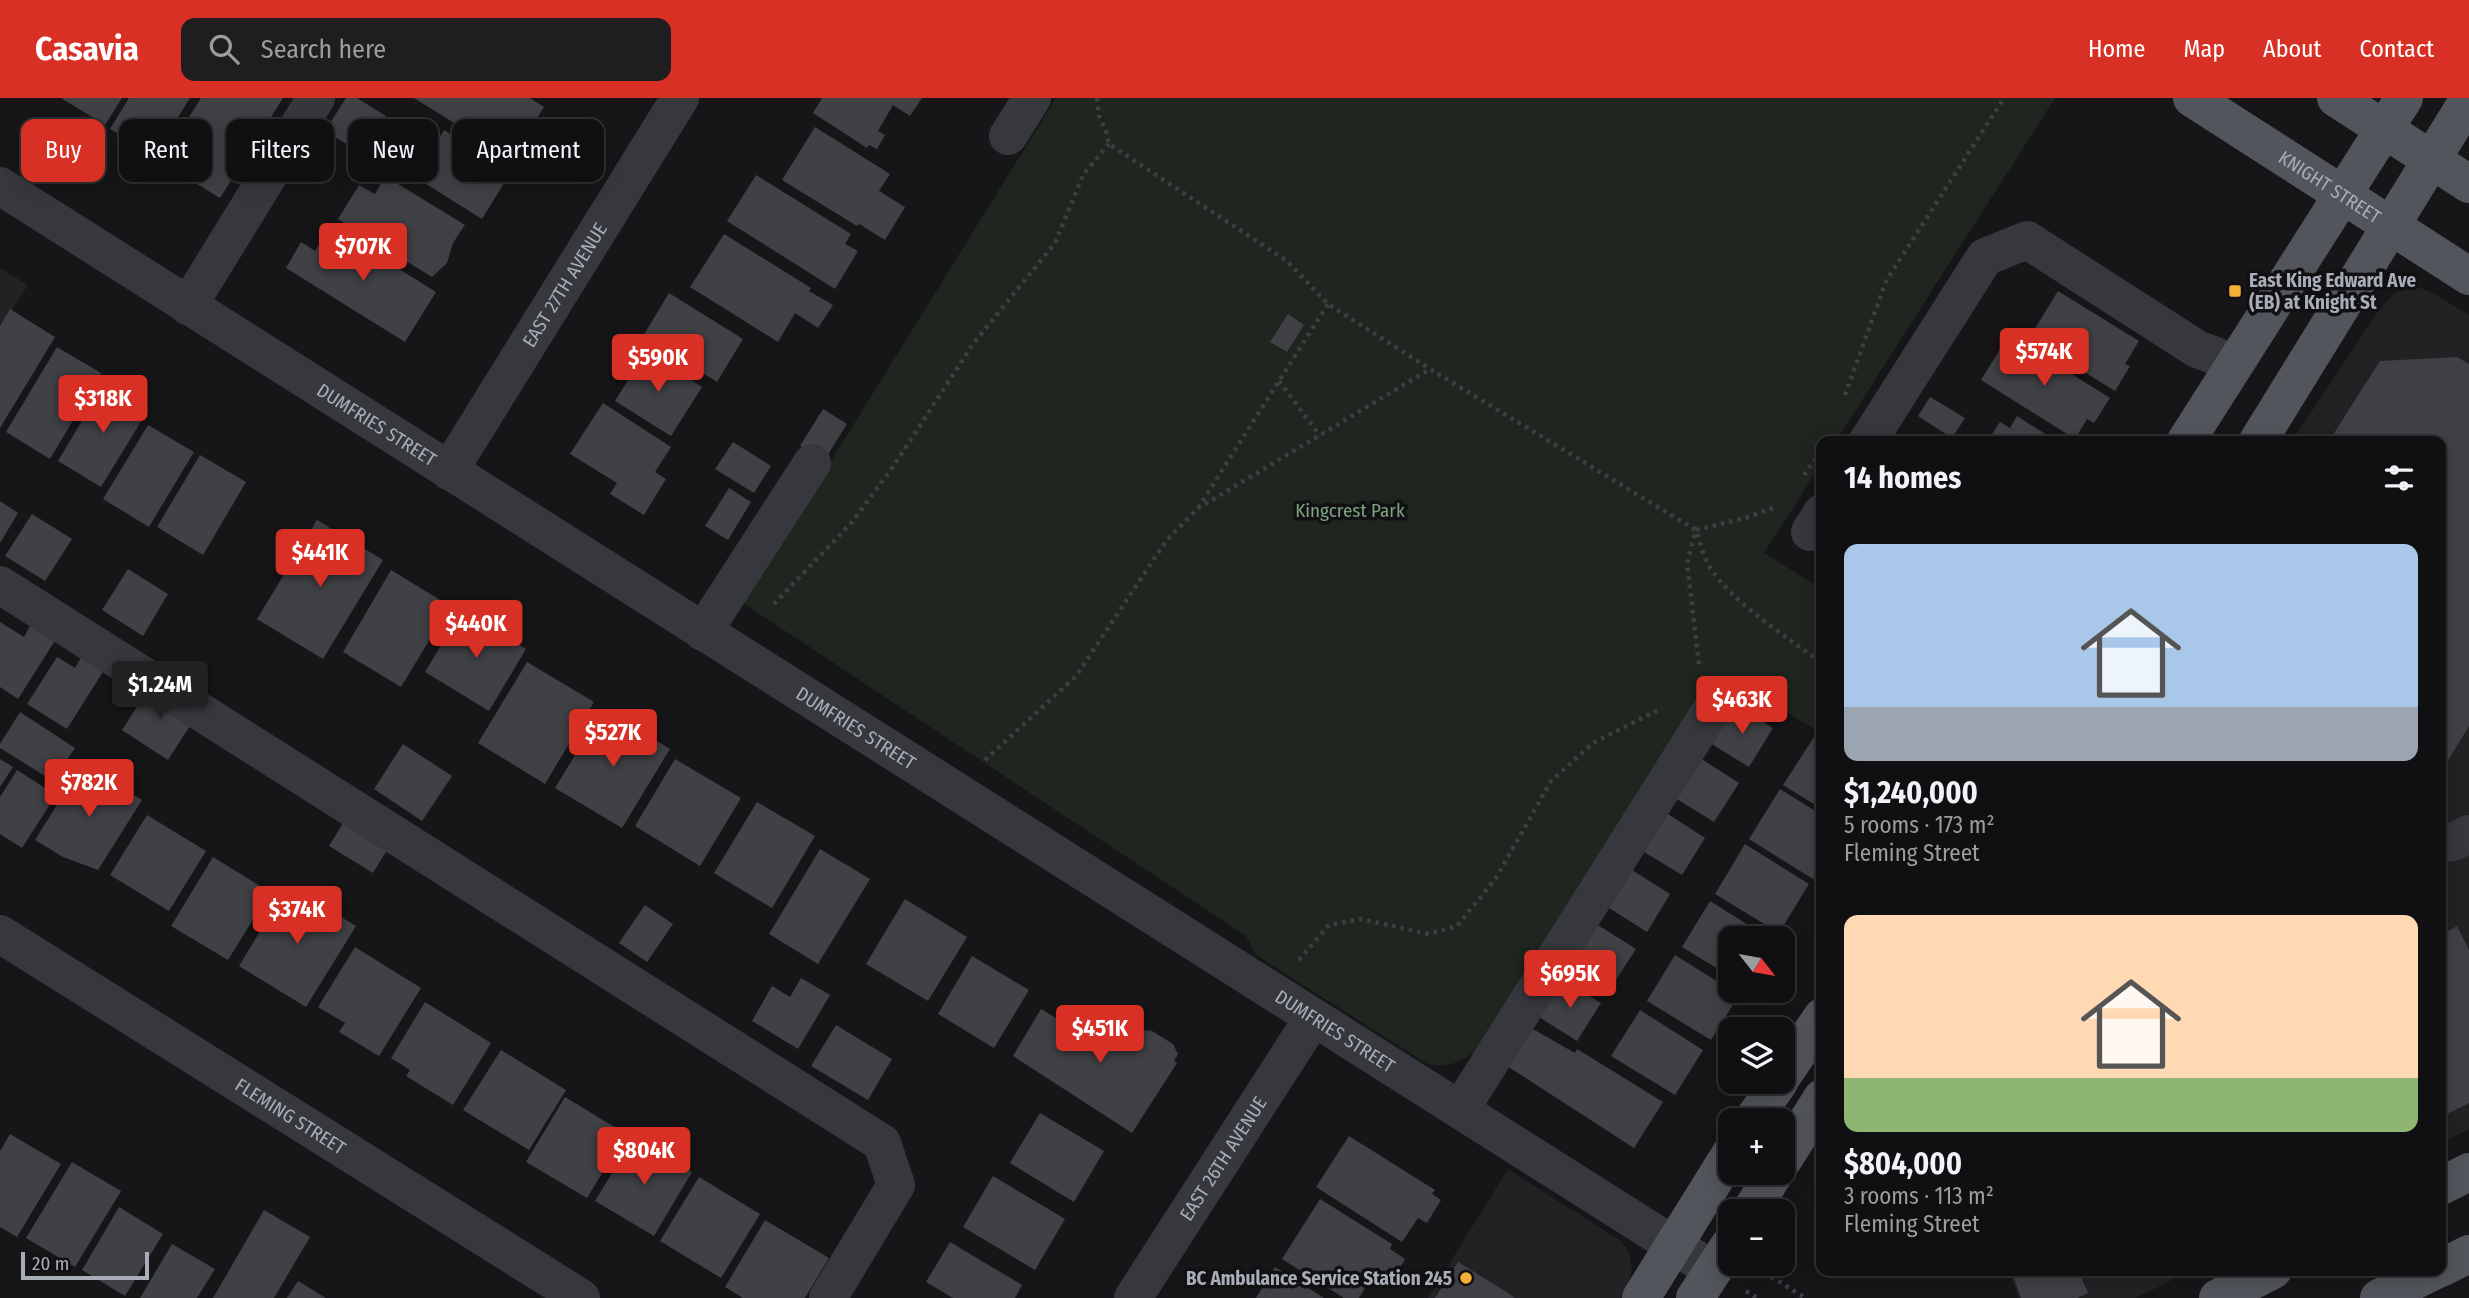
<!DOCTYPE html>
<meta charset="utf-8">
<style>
:root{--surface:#101012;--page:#1e1e20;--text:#f1f3f6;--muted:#9c9d9f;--line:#303032;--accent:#d93025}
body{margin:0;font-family:"Fira Sans Condensed",sans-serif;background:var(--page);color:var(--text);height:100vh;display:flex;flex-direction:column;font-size:26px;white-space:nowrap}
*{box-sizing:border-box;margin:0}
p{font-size:23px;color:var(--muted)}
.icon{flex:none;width:38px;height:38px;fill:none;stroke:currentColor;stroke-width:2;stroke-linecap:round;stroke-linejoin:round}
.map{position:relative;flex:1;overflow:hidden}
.panel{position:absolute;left:1816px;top:338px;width:630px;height:840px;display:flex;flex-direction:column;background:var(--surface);border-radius:14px;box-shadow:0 4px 18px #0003,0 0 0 2px var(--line)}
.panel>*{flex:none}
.top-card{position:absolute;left:21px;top:21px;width:665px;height:63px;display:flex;gap:14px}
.needle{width:46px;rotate:121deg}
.controls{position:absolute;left:1718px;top:828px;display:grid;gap:14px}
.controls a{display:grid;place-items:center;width:77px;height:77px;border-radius:14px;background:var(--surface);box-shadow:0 4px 18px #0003,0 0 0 2px var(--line);font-size:35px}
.scale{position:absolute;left:21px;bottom:18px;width:128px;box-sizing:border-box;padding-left:7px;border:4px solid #a8adb8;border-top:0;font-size:19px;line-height:24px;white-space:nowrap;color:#a8adb8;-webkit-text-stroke:5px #111113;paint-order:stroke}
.price{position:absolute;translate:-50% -60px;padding:0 16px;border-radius:7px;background:var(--accent);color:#fff;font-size:23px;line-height:46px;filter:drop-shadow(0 2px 4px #0008)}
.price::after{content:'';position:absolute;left:50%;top:42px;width:21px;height:16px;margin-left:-10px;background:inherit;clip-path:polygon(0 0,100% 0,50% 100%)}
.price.selected{background:#222;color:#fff}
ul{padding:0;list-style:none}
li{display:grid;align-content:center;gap:14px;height:371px;padding:0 28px}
li span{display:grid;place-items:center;height:217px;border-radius:14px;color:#555}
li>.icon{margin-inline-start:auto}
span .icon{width:126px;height:126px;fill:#fffc;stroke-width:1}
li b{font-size:30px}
h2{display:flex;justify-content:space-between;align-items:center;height:84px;padding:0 28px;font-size:30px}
.tag{padding:0 24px;border-radius:14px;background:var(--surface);box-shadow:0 4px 18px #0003,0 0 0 2px var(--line);font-size:24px;line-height:63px}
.tag.selected{background:var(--accent);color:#fff}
header{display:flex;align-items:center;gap:42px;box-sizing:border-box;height:98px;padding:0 35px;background:var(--accent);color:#fff}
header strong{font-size:33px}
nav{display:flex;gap:38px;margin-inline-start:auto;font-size:24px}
.search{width:490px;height:63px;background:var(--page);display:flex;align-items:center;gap:18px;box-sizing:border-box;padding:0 24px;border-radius:14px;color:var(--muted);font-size:26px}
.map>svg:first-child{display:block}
.built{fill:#222225}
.green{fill:#1e261f}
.building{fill:#404145}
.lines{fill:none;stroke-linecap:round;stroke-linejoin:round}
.path{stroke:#3d3f44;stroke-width:4.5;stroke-dasharray:3.5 5;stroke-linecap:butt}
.minor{stroke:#37383d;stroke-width:38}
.major{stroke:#53555c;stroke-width:38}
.poi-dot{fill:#f2b134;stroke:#111113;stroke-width:2.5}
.labels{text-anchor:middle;stroke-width:7;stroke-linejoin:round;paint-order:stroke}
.street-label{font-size:19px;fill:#a8adb8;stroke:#111113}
.poi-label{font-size:19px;font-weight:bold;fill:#a8adb8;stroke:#111113;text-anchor:start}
.park-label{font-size:19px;fill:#7fa381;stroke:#111113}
</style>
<header>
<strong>Casavia</strong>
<div class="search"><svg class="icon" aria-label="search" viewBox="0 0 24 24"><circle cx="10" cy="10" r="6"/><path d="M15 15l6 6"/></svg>Search here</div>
<nav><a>Home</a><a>Map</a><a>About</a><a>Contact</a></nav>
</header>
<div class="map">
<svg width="2469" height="1200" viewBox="0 0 2469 1200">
<rect width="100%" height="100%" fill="#161618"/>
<path class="built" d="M0,170L28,187L0,231Z
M2409,189L2421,190L2433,195L2469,217V1031L2441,1045V343H2292L2379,212L2396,194Z
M1508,1071L1621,1143L1629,1155L1632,1171L1627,1189L1621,1200H1428Z
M2008,1173H2190L2136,1200H2019Z"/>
<path class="green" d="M1056,0H2055L1836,343H1822V365L1764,455L1822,491V636L1732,580L1494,958L1480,950C1463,963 1449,971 1427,966L1256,857L1246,838L743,505Z"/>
<path class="building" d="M61,0H122L105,27Z
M129,0H190L154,58L110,31Z
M201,0H283L220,100L192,83L165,57Z
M346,0H357L386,18L363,56L325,33Z
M414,0H530L544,9L534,25L536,34L521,58L512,61Z
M822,0H922L910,18L893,7L878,33L885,37L877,51L869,47L867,50L813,15Z
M815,29L890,76L879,93L905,109L885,142L859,126L857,128L782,82Z
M444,32L511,74L482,121L415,79Z
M756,77L851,136L845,146L858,153L835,191L727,123Z
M385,78L465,127L453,145L447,165L432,179L338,121L359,87L375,96Z
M330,128L436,194L405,244L286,170L301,144L315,153Z
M724,136L811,190L809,193L833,207L818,230L795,215L778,244L690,189Z
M2058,193L2139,243L2125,266L2130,268L2115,293L2029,240Z
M669,195L743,241L717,284L643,238Z
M10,211L55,239L0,330V228Z
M1288,216L1304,227L1287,254L1270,244Z
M2009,237L2110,300L2094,325L2087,321L2075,341L1981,282Z
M57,249L101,275L50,361L6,334Z
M646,253L702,289L671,338L615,303Z
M2457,259L2469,266V628L2441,674V343H2329L2380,263Z
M104,286L148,312L101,389L58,363Z
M1930,299L1965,320L1952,340L1918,318Z
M603,305L671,349L655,374L666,381L644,417L610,396L617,385L570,356Z
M823,311L847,326L824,363L800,348Z
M2017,318L2056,343H1980L1982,339L1988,342L2000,324L2010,330Z
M148,327L194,354L149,429L103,401Z
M733,344L771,368L754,395L715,371Z
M200,357L246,384L203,457L157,429Z
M729,390L751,404L728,442L705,428Z
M0,403L18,415L0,445Z
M32,416L72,441L45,483L5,458Z
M317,422L383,462L323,561L257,521Z
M128,471L168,496L143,538L102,512Z
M391,472L450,508L401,589L343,554Z
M462,512L526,551L489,613L425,574Z
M0,524L24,539L31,526L56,541L18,601L0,589Z
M82,558L104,572L67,631L27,606L57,559L75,570Z
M527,564L594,604L545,686L478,645Z
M152,585L198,615L168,662L122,632Z
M1735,606L1773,630L1749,669L1710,645Z
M603,611L670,651L622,730L555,690Z
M20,614L75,650L53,683L0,650V646Z
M1816,636L1822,640V711L1783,687Z
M403,646L452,678L422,723L374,691Z
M1700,660L1739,685L1714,724L1675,700Z
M0,661L13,669L0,689Z
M675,661L741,700L700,768L635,728Z
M83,665L142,702L98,772L63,759L35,742Z
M17,672L56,697L22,750L0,736V699Z
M1780,691L1822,717V767L1813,781L1749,741Z
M757,704L815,738L772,810L714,775Z
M351,712L395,739L373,775L329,748Z
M1668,716L1705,740L1682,777L1644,754Z
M147,717L206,753L169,813L110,777Z
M1745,746L1809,786L1779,835L1715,796Z
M820,751L870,781L818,866L769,836Z
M213,759L270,794L228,862L171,828Z
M1632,772L1670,796L1647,834L1609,810Z
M288,787L356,828L306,909L239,868Z
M905,801L967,839L928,903L866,866Z
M1710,803L1769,840H1731V879L1682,849Z
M645,807L673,826L647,864L619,845Z
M1598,827L1636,851L1612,888L1574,865Z
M2457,828L2469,852V1005L2441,1019V837Z
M355,849L421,890L379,958L339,934L345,925L318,909Z
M1675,857L1739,897L1711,942L1647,903Z
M972,858L1029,892L994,950L938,916Z
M801,880L830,897L798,951L752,923L772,888L790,899Z
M1562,881L1601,905L1577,943L1539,919Z
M425,904L491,945L453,1007L406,978L410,972L391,960Z
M1041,911L1081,935L1090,918L1105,923L1133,945L1142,932L1152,933L1173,946L1178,956L1174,963L1177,965L1132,1035L1013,958Z
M1640,912L1703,952L1675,997L1611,958Z
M836,927L892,961L868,1002L811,968Z
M1531,930L1575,955L1577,951L1663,1004L1634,1050L1507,968Z
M501,952L566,992L529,1052L463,1012Z
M565,999L626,1036L587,1100L526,1064Z
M1040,1015L1104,1053L1074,1104L1010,1065Z
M10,1036L61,1066L17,1139L0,1129V1053Z
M1349,1038L1435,1092L1432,1096L1441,1102L1427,1125L1418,1120L1402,1144L1316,1089Z
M634,1039L692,1074L654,1138L595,1103Z
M72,1064L121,1093L75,1169L26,1140Z
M993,1078L1065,1121L1035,1172L963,1129Z
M699,1079L760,1116L721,1180L660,1143Z
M1320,1101L1392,1146L1390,1151L1405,1161L1392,1184L1375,1173L1359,1200H1344L1282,1161Z
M119,1109L163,1136L125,1198L82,1172Z
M264,1112L310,1139L274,1200H213Z
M765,1122L829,1160L805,1200H743L725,1189Z
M950,1144L1022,1187L1015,1200H953L926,1184Z
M172,1146L215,1171L197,1200H140Z
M1458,1164L1508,1195L1515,1200H1435Z
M1275,1169L1324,1200H1256Z
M2011,1172H2078L2088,1195L2077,1200H2021Z
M298,1183L326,1200H287Z"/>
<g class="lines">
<path class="path" d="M1097,0L1099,18L1106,33L1109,46L1287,163L1328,206L1430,271L1696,432C1700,444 1703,458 1709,468C1731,504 1788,540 1822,565
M1279,283L1320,338
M1845,297L1886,183L2004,0
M1804,377L1822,352
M1198,410L1328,206
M774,506L852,424L895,366L973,246L1055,145L1083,77L1109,46
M1699,566L1687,465L1696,432L1748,419L1775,409
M985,662L1076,578L1166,443L1197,411L1430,271
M1299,862L1329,827L1361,821L1429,836L1457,828L1496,780L1551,683L1593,645L1662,610
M1764,1174L1805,1200
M1746,1193L1757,1200"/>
<g class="minor">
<path d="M1008,38L1032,0"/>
<path id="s1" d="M0,88L1713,1172"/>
<path d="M188,208L316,0"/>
<path d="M1868,343L1985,159L2027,142L2197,251L2234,265"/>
<path id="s2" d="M449,373L680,0"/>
<path d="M1810,434L1822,415"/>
<path d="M0,487L882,1045L896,1087L828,1200"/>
<path d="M703,534L812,365"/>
<path d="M2441,745L2453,744L2469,736"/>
<path id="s3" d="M0,836L581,1200"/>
<path d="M1460,1012L1717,603"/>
<path id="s4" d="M1133,1200L1313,920"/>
</g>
<g class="major">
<path id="s5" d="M2192,0L2469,178"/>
<path d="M2336,0L2469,86"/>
<path d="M2186,343L2404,0"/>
<path d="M2258,343L2469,1"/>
<path d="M1783,977L1822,919"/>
<path d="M1753,1022L1779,984"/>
<path d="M1783,1062L1822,1000"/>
<path d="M2441,1088L2469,1074"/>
<path d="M1751,1113L1775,1074"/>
<path d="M2441,1170L2469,1156"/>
<path d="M1641,1200L1731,1055"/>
<path d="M1695,1200L1731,1145"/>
<path d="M2218,1200L2273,1172"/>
<path d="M2379,1200L2436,1172"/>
</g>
</g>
<g class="poi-dot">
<rect x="2228" y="186" width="14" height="14" rx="3.5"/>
<circle cx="1466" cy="1180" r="7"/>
</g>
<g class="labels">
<g class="street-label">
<text dy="7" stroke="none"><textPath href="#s5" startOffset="164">KNIGHT STREET</textPath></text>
<text dy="7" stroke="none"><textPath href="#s2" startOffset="219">EAST 27TH AVENUE</textPath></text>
<text dy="7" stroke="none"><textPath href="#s1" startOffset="446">DUMFRIES STREET</textPath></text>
<text dy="7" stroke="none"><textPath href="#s1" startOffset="1013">DUMFRIES STREET</textPath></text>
<text dy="7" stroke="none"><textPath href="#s1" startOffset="1580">DUMFRIES STREET</textPath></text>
<text dy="7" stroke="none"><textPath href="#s3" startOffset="343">FLEMING STREET</textPath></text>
<text dy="7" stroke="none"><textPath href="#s4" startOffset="166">EAST 26TH AVENUE</textPath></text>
</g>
<g class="poi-label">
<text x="2249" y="189">East King Edward Ave<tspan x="2249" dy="22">(EB) at Knight St</tspan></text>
<text x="1452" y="1187" text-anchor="end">BC Ambulance Service Station 245</text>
</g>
<g class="park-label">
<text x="1350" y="419">Kingcrest Park</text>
</g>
</g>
</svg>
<div class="controls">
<a><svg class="needle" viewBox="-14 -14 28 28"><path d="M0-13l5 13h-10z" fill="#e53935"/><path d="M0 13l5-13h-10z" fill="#9c9d9f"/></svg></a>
<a><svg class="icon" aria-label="layers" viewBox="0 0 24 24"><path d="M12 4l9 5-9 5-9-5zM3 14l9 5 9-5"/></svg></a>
<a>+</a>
<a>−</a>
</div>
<div class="scale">20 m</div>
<b class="price" style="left:363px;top:185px">$707K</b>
<b class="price" style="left:2044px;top:290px">$574K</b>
<b class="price" style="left:658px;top:296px">$590K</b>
<b class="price" style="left:103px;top:337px">$318K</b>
<b class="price" style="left:320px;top:491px">$441K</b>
<b class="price" style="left:476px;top:562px">$440K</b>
<b class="price selected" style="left:160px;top:623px">$1.24M</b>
<b class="price" style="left:1742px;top:638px">$463K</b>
<b class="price" style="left:613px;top:671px">$527K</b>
<b class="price" style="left:89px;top:721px">$782K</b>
<b class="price" style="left:297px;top:848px">$374K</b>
<b class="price" style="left:1570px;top:912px">$695K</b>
<b class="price" style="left:1100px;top:967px">$451K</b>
<b class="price" style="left:644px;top:1089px">$804K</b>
<div class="top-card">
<a class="tag selected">Buy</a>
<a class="tag">Rent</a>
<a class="tag">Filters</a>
<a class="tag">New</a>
<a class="tag">Apartment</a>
</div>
<section class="panel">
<h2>14 homes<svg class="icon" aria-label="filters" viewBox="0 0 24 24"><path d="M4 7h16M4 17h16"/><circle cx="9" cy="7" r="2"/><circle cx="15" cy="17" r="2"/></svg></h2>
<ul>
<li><span style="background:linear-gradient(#a9c7e8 75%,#9aa5b1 0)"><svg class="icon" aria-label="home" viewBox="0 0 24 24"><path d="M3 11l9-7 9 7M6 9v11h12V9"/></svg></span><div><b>$1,240,000</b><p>5 rooms · 173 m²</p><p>Fleming Street</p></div></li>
<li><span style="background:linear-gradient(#ffd9b3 75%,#8fb573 0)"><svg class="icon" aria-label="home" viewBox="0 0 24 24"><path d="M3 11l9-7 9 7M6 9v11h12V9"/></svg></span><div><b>$804,000</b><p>3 rooms · 113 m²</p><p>Fleming Street</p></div></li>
</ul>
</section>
</div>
